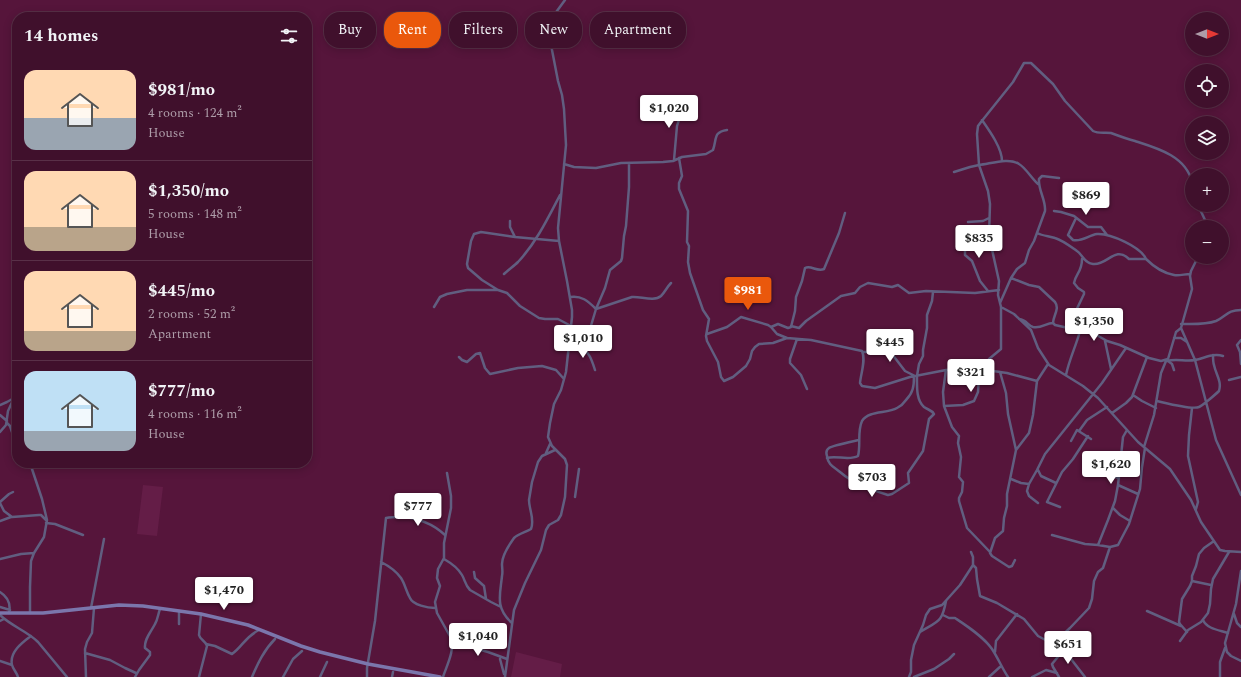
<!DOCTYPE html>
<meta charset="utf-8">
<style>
:root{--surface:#40102c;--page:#4b1e38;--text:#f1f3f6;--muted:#ae9da9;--line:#593048;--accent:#ea580c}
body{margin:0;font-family:Spectral,serif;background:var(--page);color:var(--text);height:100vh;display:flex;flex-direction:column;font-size:15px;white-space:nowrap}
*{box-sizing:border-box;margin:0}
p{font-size:13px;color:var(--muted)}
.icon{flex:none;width:22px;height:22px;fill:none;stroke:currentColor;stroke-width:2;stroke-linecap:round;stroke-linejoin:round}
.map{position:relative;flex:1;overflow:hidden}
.panel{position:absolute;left:12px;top:12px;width:300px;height:456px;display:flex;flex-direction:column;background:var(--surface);border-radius:16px;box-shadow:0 2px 10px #0003,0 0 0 1px var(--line)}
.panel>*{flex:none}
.guide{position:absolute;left:324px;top:12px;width:380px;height:36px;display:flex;gap:8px}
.needle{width:26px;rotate:90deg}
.tools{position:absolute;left:1185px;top:12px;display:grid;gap:8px}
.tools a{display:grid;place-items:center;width:44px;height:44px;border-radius:50%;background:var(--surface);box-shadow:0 2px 10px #0003,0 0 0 1px var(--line);font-size:20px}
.price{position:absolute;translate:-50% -34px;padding:0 9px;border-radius:4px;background:#fff;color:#222;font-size:13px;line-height:26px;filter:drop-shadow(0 1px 2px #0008)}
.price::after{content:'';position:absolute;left:50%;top:24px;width:12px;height:9px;margin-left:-6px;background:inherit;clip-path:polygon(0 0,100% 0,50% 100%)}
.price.on{background:var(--accent);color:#fff}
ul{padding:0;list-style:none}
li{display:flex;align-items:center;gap:12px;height:100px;padding:0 12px}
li+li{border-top:1px solid var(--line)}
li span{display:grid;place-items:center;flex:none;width:112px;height:80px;border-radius:12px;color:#555}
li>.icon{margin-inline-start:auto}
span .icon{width:48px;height:48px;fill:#fffc;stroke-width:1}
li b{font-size:17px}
h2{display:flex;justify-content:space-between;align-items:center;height:48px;padding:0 12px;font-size:17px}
.chip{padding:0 14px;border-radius:16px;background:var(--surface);box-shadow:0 2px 10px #0003,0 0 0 1px var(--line);font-size:14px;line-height:36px}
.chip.on{background:var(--accent);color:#fff}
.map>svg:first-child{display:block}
.built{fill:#641d47}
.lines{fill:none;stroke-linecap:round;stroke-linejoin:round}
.street{stroke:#615e80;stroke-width:2.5}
.secondary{stroke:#7b76ac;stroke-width:3.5}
</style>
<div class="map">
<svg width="1241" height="677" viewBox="0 0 1241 677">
<rect width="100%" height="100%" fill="#56153b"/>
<path class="built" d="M143,485L163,487L157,536L137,534Z
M516,652L562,664L560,677H511Z"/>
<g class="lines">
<path class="street" d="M982,120C989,130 1002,148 1002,161
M679,158L682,176L679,183V189L688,211L687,242L689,246L688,262L690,273L703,310L709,319L706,336L707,341L718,362L721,377L724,381L733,377L746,366L750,359L752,351L755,347L759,344L773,343L787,338L811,340L862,351C866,360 861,373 860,383L862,386L875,388L910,377L946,370L972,368L1007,373L1037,381L1048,364
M674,160L677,126L682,110L683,98
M564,164L574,167L596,168L621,163L663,162L673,161L682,157L706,154L713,150C717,139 713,132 727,130
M979,165C990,164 1009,157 1019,164C1025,167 1032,179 1038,184
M954,172L970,167L979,165
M1192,182C1186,156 1157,148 1135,141C1127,139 1119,136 1111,133C1105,132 1099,134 1093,131L1065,101L1053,84L1031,63H1024L1013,82L981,122L978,126L977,134L979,165L988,191L990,204L989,236L999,281L998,295L1001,307L1014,314L1031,330L1038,348L1049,365L1083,386L1098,398L1138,442L1170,469L1191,500L1201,522L1220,550L1225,551L1241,552
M1198,205L1205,220V227
M1054,211L1061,212L1074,216L1088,227H1101L1107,235
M1076,218L1068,235L1073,240C1082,242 1089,235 1097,234C1110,233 1141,247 1146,259
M510,221V227L515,237
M968,222L983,221L989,218
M1037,233C1043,236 1049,236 1055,238C1062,240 1070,246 1077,251C1083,255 1084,263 1093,264C1107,266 1115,245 1129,259H1146C1153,266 1163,273 1174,275C1179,276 1185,274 1190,274
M1198,257L1191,271L1190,276L1192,289L1181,328L1195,360L1216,440L1241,495
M504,274C508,270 514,266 518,262C536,243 548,218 560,195
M1011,278L1029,285L1039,287L1055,302C1060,309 1053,316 1053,323L1055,325L1095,334L1107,341L1120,345L1149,358L1161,361L1168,359L1176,332L1181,328
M498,290L482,280L468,268L467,264L471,241L474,234L481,232L515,237L559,241
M988,291L980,281L972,261L965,255V248L967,246L989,236
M570,297C581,295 588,301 596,309L632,297C640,296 654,302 661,296C665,292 667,287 671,283
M1000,303L1011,278L1017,269L1025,263L1029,250L1034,241L1045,211C1046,200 1038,190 1039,179L1042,176L1059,178
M434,307L440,297L447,294L467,290H498L507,293L520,306L539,318L545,319H558L571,326
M1019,319C1027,320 1027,325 1033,327C1041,329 1046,323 1053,323
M1181,324C1192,324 1205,325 1216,321C1227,316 1227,310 1241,310
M791,326L799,328L806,321L841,296L855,293L860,287L868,283L892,287L898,285L909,293L926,291L975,293L999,290
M771,327L778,324L788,328L791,327L795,311L796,297L802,281L805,268C811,265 817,272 824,269L839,233L845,213
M1071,329L1072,319L1084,294V292L1078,288L1074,283C1076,273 1082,272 1082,259
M570,330L576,335
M707,334L727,327L741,317L768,325L771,327L777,334L787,338
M1174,338H1181L1187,342
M797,339L790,359V363L801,375L807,389
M1241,340L1237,345L1240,352L1241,364
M1105,341L1111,369
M577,344C589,352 591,357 595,370
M568,348L580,341L590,329L596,309L605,288L610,270L621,261L622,258L624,236L626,226L629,187V163
M863,352H874L888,351L892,354L905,371L915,376
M459,357L462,360L467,362L476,354L480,353L485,368L490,374L518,368L542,366L556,370L564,379
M1167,361C1177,358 1185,362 1195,360C1205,358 1213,353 1223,356
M1168,361L1172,364L1174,370
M946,370L943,392L944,406L952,427L959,436L958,443L961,457L959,477L963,482L962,492L959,498V501L967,528L990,552
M985,370L989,359L1001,349V307
M1000,372L1006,393L1008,414L1016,450
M1066,375C1069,360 1076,346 1080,331
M917,376L919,364L923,356V350L927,328V315L932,301L933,292
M1229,380L1241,377
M1133,395L1142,401L1156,408
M1157,401C1166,403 1192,410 1199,407C1202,406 1216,394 1219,391C1222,381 1216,375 1214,365C1213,362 1213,359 1213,355
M0,405L7,402L14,398
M944,406L963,405L974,401L978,392L979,376L983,370
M1192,408L1189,435L1188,456L1198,502L1196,509
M1112,413L1126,403L1132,397L1147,357
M0,415L7,421
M7,423L10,426L12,432L17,434
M1079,431L1087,420L1107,407
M0,432L6,425L8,411L14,398
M859,440C855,441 831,446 829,448C826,450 826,453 827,456C828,465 834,467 840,472C854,484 870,489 888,495L892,494L909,483L908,473L923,451L929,419L934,414C932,410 928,410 924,407C916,400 917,386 917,376
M1071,441L1077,430L1091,439
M1144,447L1154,415L1161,373L1166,361
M546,453L550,444
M827,458C836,455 849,461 858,456C861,445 857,432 862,421C869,410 887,414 897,408C901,406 904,403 906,400C913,393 914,386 914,377
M1091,462C1098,472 1107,475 1119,478
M30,463L42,499L47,520L44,537L34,553L31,561L30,587V613
M1038,470L1041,476L1056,483
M1011,479L1021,483L1029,484
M1118,485L1138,494
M575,497L579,469
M0,502L9,494L13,492
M0,503L4,511L12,517L39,515H41L46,520
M1038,503L1029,496L1027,491L1029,484L1037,470L1045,454L1102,383L1126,348
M1060,507L1047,502L1062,472L1073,459L1088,436
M1113,508L1120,515L1130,521
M0,521L11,517
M46,523L55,524L83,535
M1052,535L1085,544L1098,545L1110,547L1118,545L1129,524L1140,489L1142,467L1145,448
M1098,545L1108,520L1115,501L1118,485L1123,437L1127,430
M0,559L21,554L34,553
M444,559C451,563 458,568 462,575C465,580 465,585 470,590L491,602L501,607
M1015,560L1012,566L1009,567L992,556L990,553L995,538L1003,531L1004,518L1007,506V494L1016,450L1029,433L1033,415L1037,381
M381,562C389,566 396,571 401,578C405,584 406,591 410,598C413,605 428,608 435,608
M973,565L976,568L977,579L980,596L997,603L1024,619L1038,636L1053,644L1071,659L1085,677
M1241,571L1236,604L1225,643L1227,652L1231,656L1241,661
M474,572L475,578L484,586L486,599
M1192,581L1211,585
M0,592C8,597 11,604 9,613
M0,607L10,610
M91,608L104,539
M1147,611L1181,626
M1234,614L1237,623L1241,627
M0,615C11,626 27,631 38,642L67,677
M943,615L949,618H955C967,626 984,637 992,649C998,658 1002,668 1008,677
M1203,620C1207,629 1219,630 1228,633
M0,621L4,619
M512,623C495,608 500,595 502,576C503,572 502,568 502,564C502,555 509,545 514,538C518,534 526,532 531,529C535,519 529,510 529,500L532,482L538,462L542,456L555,450
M179,624V611
M920,632C938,621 942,623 946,601
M1187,632L1180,624L1179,622L1182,599L1190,586L1192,581V576L1196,566L1199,554L1204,548L1214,541
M1180,641L1188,630L1201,622L1208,613L1210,604L1211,589L1213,579L1229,552
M453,642L488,652L507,659
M206,644L215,646L232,654C243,646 245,637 259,630
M1053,644L1070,628L1089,608L1092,599L1094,581L1098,572L1103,568L1110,547
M995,652L996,641L1017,614
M85,653L110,660L125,668L136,673
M500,659L504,674
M0,661L12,665
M18,677C17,673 13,669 12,665C9,652 23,642 31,636
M86,677L85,649L87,642L92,633L94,608
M135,677L139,670L150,655V652L145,648C144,639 151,632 155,624C158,619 158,614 160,609
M199,677L207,646C206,641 200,640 199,635L201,614
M252,677C258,663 264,650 275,639
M283,677L293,659L302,651
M320,677L327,662
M367,677V668L375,621L386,518C391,517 397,517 402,517C419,518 433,524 445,535
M392,677L393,672
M443,677C447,665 455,650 451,638L437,613L435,602L440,586L437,578L438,569L444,558V543L451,508V496L447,473
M505,677L514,610L525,583L541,550L546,530L549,525L558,520L561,515L565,497L567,465L565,459L552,446L548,437L550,423L554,404L561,390L566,372L572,317V310L567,281L559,241L558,228L566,145L564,109L562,95L558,81L552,50L550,35L552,20L554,15L565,0
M909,677L911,672V660L914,645L923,625L926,615L930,609L942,605L960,585L973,565V557L971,552
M914,677L934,669L949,659L954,654
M989,677L1001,666
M1032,677L1046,670L1057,673
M1059,677L1053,667L1052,664L1062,652
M1220,677V662L1225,648"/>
<path class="secondary" d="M0,613H43L119,605L143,606L201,614L248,625L301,646L320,652L368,664L440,677"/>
</g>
</svg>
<div class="tools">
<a><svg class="needle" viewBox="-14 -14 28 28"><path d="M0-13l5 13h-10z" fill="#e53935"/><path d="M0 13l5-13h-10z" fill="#ae9da9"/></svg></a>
<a><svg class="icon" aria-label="locate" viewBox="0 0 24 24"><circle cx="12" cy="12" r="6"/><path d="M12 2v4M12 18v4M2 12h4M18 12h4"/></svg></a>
<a><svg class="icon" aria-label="layers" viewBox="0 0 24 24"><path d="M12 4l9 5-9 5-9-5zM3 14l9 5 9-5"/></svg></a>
<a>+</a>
<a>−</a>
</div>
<b class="price" style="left:669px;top:129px">$1,020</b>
<b class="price" style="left:1086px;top:216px">$869</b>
<b class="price" style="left:979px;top:259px">$835</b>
<b class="price on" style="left:748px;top:311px">$981</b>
<b class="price" style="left:1094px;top:342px">$1,350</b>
<b class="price" style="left:583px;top:359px">$1,010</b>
<b class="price" style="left:890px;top:363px">$445</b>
<b class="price" style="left:971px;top:393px">$321</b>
<b class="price" style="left:1111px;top:485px">$1,620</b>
<b class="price" style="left:872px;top:498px">$703</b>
<b class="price" style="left:418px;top:527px">$777</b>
<b class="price" style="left:224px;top:611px">$1,470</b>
<b class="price" style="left:478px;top:657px">$1,040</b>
<b class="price" style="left:1068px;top:665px">$651</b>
<div class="guide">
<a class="chip">Buy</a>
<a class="chip on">Rent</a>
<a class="chip">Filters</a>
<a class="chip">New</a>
<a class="chip">Apartment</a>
</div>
<section class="panel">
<h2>14 homes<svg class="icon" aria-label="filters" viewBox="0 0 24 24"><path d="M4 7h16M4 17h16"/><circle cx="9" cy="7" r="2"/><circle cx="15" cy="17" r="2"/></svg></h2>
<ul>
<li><span style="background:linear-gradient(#ffd9b3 60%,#9aa5b1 0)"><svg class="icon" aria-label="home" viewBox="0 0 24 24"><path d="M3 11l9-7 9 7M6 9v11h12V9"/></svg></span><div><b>$981/mo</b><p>4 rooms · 124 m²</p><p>House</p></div></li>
<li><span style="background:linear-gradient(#ffd9b3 70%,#b9a48a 0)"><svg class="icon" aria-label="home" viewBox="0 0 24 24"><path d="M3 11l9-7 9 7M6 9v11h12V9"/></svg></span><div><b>$1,350/mo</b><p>5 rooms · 148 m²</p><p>House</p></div></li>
<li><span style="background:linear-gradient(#ffd9b3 75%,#b9a48a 0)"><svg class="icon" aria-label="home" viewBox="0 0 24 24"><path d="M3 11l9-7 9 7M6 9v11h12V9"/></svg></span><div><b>$445/mo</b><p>2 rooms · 52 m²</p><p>Apartment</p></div></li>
<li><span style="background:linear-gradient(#bfe0f5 75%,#9aa5b1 0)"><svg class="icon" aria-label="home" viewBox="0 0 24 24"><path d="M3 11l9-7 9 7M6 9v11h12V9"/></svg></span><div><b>$777/mo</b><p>4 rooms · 116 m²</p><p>House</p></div></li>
</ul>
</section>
</div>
